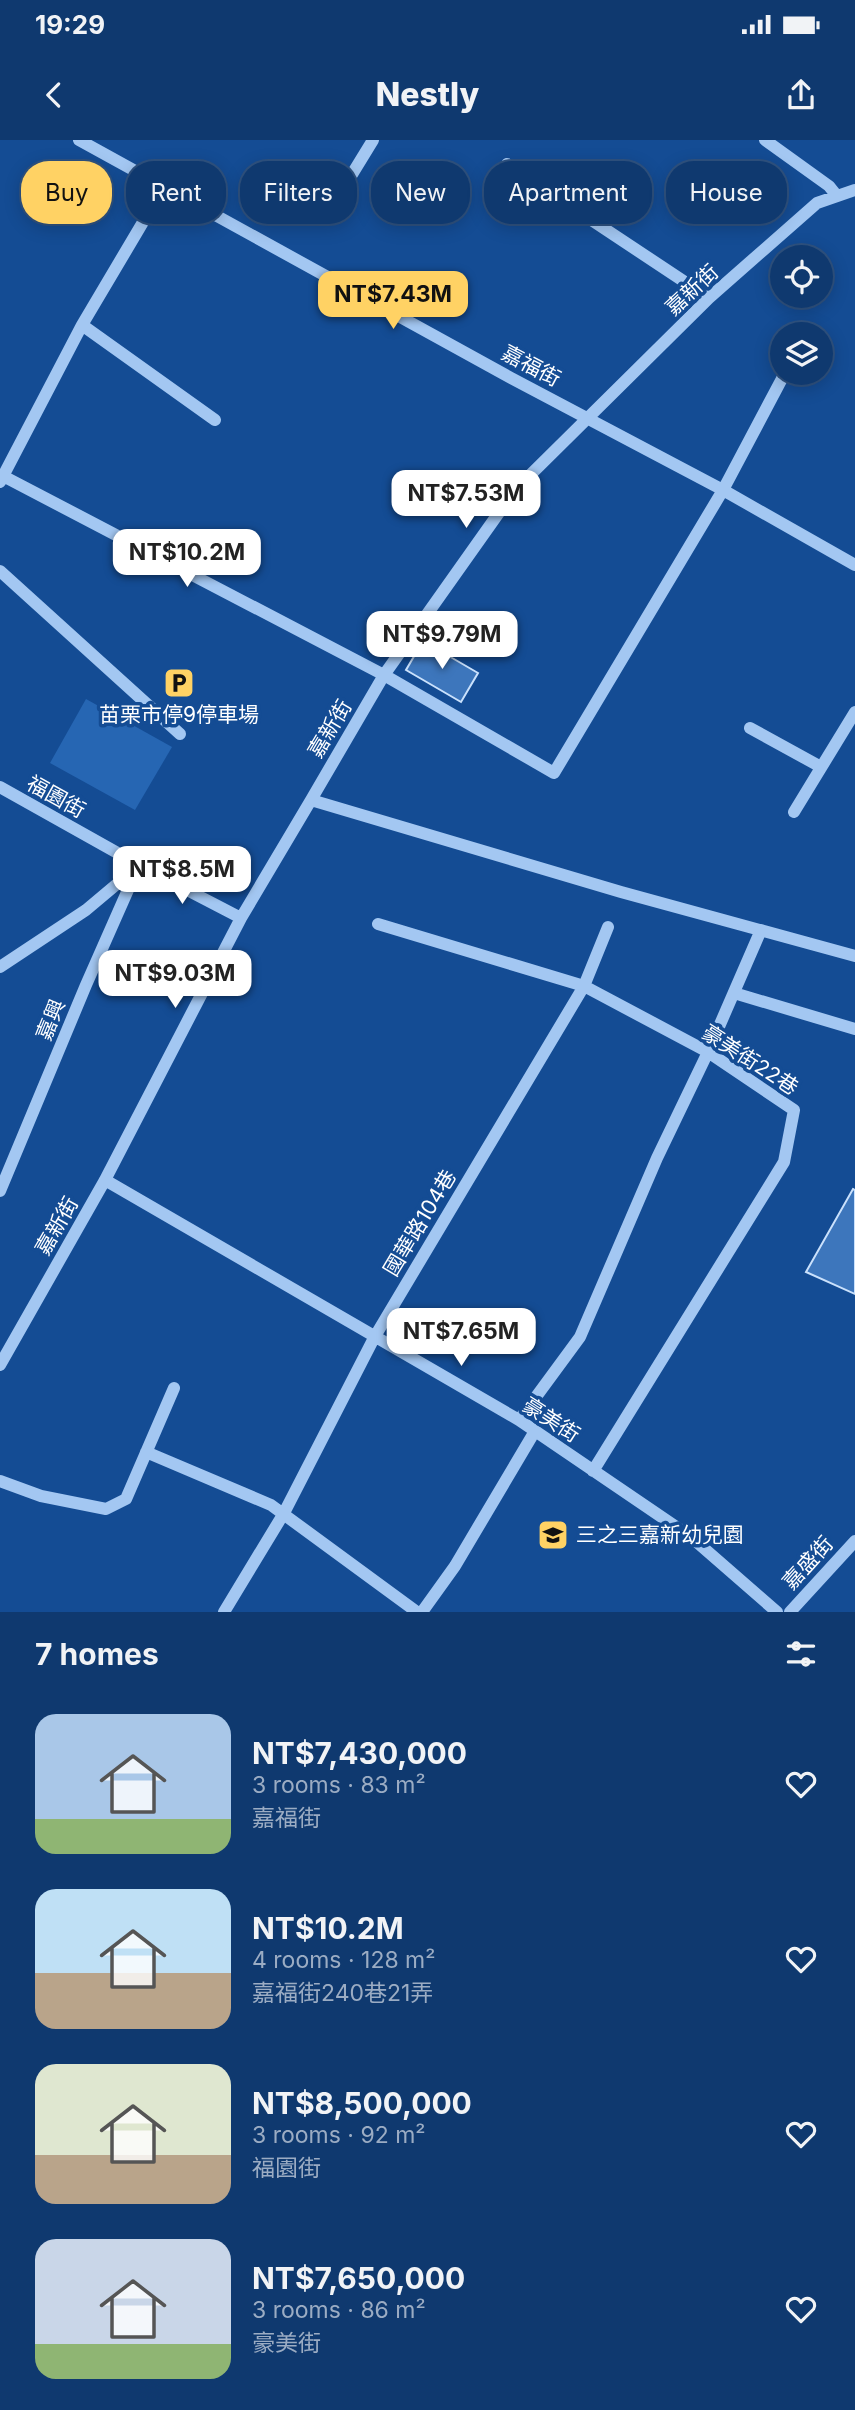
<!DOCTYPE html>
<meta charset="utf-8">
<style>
:root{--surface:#0f396f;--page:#1d4477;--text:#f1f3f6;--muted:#9bacc3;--line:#2f5382;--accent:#ffd264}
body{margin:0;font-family:Inter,"Noto Sans TC",sans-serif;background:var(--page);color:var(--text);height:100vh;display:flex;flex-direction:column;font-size:26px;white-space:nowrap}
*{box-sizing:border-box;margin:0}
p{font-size:23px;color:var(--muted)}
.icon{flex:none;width:38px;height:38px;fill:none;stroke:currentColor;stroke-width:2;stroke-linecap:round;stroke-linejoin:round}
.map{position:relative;height:1472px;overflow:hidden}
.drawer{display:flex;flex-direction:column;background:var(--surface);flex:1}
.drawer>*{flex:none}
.top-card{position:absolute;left:21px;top:21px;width:814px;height:63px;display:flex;gap:14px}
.tools{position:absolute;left:770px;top:105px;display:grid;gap:14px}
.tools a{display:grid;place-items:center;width:63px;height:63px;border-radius:50%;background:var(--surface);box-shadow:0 4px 18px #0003,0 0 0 2px var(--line);font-size:35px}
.price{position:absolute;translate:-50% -60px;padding:0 16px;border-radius:14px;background:#fff;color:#222;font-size:23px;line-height:46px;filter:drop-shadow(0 2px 4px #0008)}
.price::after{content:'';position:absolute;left:50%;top:42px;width:21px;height:16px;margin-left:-10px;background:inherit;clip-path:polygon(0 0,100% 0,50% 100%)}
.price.current{background:var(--accent);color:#111}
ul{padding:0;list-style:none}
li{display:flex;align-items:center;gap:21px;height:175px;padding:0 35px}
li span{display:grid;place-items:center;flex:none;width:196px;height:140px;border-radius:21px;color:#555}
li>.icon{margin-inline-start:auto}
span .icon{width:84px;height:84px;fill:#fffc;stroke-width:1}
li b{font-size:30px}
h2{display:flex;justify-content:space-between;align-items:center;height:84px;padding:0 35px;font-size:30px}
.pill{padding:0 24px;border-radius:28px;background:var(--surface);box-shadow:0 4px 18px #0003,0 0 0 2px var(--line);font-size:24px;line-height:63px}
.pill.current{background:var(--accent);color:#111}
.status{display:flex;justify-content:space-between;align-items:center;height:49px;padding:0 35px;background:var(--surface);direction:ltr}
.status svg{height:19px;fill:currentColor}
header{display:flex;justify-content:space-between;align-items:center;height:91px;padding:0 35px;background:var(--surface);font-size:32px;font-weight:800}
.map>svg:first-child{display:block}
.green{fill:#2666b3}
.building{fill:#3d76bc;stroke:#cae1fc;stroke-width:2}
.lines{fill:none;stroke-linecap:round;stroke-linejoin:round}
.minor{stroke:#a3c7f2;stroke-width:12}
.labels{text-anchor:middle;stroke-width:7;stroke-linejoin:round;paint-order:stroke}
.street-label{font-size:21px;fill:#fff;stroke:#144c94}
.poi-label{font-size:21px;fill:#fff;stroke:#144c94}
</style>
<div class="status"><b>19:29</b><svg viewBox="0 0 49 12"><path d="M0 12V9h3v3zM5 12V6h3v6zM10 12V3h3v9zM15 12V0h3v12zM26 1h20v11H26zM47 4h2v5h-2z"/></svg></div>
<header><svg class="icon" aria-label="back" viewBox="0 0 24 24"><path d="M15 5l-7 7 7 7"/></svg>Nestly<svg class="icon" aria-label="share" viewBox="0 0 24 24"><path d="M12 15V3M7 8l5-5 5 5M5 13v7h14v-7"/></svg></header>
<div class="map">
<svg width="855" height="1472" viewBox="0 0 855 1472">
<rect width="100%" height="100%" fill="#144c94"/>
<path class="green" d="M86,559L172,607L135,670L50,623Z"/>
<path class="building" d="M423,501L478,533L461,562L406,530Z
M853,1049L855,1050V1154L806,1132Z"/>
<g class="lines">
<path class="minor" d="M79,0L511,238L723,350L855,425
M765,0L829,46L837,56
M507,24L709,158
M343,49L373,0
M82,185L215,280
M3,336L384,535L554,633L723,350L785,233
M0,342L82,185L165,45
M0,431L180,594
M750,588L821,627
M0,647L139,725L241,778
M311,660L621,752L855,816
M794,672L855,572
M378,784L584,846L708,912L794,970L784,1022L593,1331
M0,827L86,770L136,728
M734,853L855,889
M105,1040L519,1280L691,1397L777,1472
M0,1051L86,845L139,725
M0,1225L105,1040L241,778L311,660L384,535L515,350L709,158L817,63L855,50
M519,1280L580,1197L657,1018L708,912L761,790
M146,1312L271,1365L417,1472
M0,1341L41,1356L106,1369L126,1359L174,1248
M224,1472L284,1373L374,1198L584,846L608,787
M422,1472L455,1426L535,1291
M790,1472L855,1401"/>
</g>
<defs>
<g id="parking-square" transform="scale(1.575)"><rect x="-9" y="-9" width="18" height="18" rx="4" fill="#ffd264" stroke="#144c94"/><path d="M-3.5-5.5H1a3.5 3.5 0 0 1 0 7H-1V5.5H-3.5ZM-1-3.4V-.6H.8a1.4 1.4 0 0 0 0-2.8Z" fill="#111"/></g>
<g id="school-square" transform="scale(1.575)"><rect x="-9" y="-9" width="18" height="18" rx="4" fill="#ffd264" stroke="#144c94"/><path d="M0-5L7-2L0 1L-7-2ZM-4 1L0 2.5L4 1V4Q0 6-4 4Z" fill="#111"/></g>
</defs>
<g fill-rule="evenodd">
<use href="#parking-square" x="179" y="543"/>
<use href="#school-square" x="553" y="1395"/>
</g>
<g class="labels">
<g class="street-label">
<text transform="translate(692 150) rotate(-43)" y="7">嘉新街</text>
<text transform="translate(531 226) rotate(28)" y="7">嘉福街</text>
<text transform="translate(330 589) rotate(-59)" y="7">嘉新街</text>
<text transform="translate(56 657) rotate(29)" y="7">福園街</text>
<text transform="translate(51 880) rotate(-68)" y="7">嘉興</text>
<text transform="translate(750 920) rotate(33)" y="7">豪美街22巷</text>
<text transform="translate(420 1083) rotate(-59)" y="7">國華路104巷</text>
<text transform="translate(57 1086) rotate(-60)" y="7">嘉新街</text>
<text transform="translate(551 1280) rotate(33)" y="7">豪美街</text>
<text transform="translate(808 1423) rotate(-48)" y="7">嘉盛街</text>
</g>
<g class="poi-label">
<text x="179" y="582">苗栗市停9停車場</text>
<text x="576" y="1402" text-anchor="start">三之三嘉新幼兒園</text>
</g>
</g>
</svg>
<div class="tools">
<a><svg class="icon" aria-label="locate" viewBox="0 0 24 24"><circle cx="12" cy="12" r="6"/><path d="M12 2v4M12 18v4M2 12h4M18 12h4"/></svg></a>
<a><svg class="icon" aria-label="layers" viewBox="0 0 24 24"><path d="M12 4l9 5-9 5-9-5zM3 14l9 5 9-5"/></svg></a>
</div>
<b class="price current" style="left:393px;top:191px">NT$7.43M</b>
<b class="price" style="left:466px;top:390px">NT$7.53M</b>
<b class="price" style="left:187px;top:449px">NT$10.2M</b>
<b class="price" style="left:442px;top:531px">NT$9.79M</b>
<b class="price" style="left:182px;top:766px">NT$8.5M</b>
<b class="price" style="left:175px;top:870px">NT$9.03M</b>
<b class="price" style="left:461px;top:1228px">NT$7.65M</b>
<div class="top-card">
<a class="pill current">Buy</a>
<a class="pill">Rent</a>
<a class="pill">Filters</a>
<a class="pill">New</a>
<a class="pill">Apartment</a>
<a class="pill">House</a>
</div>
</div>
<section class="drawer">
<h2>7 homes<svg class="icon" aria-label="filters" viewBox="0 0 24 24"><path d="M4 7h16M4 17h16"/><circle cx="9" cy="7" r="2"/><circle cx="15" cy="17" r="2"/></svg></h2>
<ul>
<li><span style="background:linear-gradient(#a9c7e8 75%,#8fb573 0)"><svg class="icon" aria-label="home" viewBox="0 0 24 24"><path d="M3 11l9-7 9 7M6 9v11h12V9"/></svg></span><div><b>NT$7,430,000</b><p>3 rooms · 83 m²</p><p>嘉福街</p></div><svg class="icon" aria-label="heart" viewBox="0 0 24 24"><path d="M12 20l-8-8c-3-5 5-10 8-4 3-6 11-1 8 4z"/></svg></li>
<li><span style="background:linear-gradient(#bfe0f5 60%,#b9a48a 0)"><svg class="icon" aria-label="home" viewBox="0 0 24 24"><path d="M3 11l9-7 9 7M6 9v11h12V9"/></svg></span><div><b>NT$10.2M</b><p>4 rooms · 128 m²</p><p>嘉福街240巷21弄</p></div><svg class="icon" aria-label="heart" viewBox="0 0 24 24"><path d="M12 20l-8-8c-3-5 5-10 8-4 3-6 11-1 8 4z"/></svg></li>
<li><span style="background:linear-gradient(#dfe7d0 65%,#b9a48a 0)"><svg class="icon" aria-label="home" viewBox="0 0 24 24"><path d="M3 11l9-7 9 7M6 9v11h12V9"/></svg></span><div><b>NT$8,500,000</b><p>3 rooms · 92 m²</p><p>福園街</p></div><svg class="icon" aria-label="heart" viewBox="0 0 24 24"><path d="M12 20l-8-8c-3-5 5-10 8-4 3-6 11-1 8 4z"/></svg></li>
<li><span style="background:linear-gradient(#c9d6e8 75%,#8fb573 0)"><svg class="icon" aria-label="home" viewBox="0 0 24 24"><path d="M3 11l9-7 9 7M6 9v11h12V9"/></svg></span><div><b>NT$7,650,000</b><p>3 rooms · 86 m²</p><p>豪美街</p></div><svg class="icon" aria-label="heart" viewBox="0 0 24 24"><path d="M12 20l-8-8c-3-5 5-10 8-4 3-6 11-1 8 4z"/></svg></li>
</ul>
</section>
